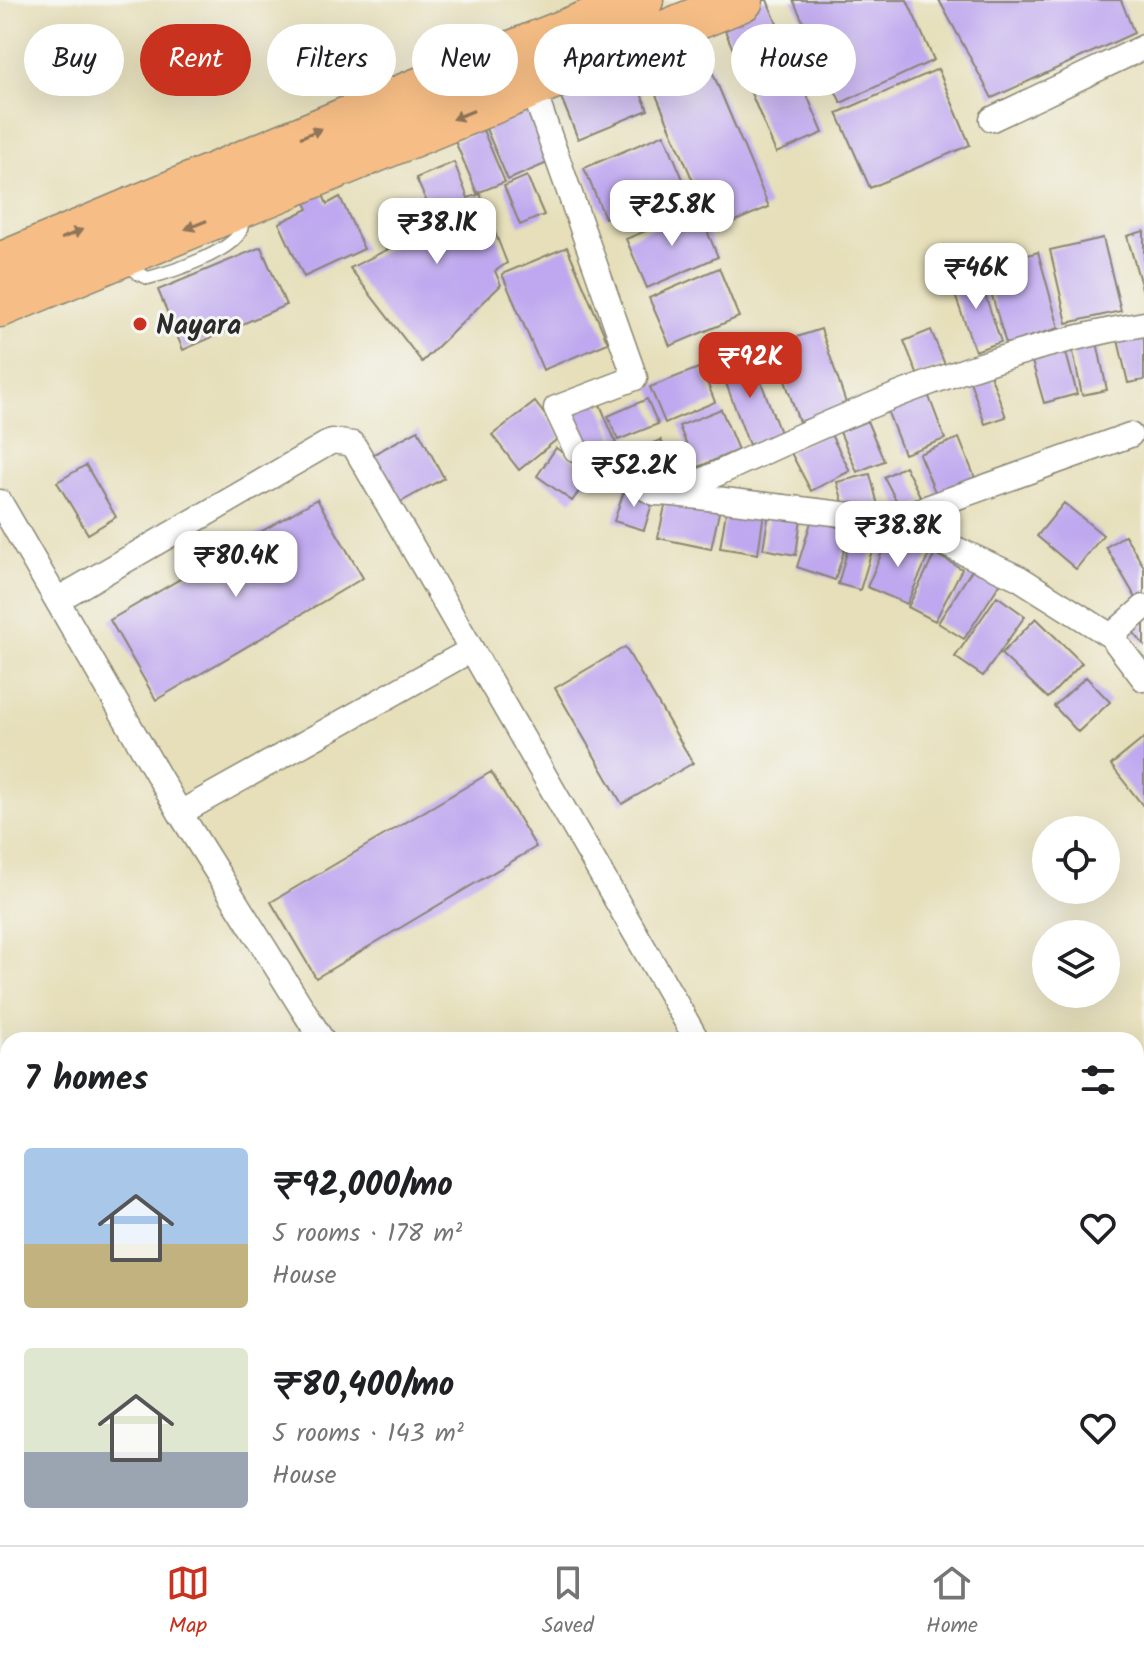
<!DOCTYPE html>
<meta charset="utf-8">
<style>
:root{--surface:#fff;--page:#f2f2f2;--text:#202124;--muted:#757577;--line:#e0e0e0;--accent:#c8321e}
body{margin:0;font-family:Kalam,sans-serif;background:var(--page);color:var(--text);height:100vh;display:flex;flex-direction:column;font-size:30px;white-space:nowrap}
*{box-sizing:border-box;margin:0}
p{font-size:26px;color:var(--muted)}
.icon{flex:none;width:44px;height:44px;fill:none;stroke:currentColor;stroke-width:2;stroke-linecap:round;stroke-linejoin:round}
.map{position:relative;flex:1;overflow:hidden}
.details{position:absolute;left:0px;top:1032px;width:1144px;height:514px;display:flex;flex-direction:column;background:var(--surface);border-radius:24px 24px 0 0;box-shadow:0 8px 32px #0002}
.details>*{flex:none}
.hud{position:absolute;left:24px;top:24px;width:1096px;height:72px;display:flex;gap:16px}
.buttons{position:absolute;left:1032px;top:816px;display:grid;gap:16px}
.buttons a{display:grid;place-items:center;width:88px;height:88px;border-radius:50%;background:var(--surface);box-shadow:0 8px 32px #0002;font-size:40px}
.price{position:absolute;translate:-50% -68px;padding:0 18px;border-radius:16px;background:#fff;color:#222;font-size:26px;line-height:52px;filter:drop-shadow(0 2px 4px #0008)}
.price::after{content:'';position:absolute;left:50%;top:48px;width:24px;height:18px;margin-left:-12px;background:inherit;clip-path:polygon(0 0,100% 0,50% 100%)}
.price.selected{background:var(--accent);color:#fff}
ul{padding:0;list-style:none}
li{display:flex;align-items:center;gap:24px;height:200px;padding:0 24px}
li span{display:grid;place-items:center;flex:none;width:224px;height:160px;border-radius:8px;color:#555}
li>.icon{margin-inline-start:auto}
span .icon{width:96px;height:96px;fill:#fffc;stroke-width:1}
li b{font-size:34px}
h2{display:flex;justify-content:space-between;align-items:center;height:96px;padding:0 24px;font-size:34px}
.chip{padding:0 28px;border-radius:36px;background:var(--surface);box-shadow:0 8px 32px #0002;font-size:28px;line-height:72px}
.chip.selected{background:var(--accent);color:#fff}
.tab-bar{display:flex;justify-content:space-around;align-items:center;height:112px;border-top:2px solid var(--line);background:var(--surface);font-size:22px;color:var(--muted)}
.tab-bar a{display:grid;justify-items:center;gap:4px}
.tab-bar .selected{color:var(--accent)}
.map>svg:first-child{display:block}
.building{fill:#bfa8ef}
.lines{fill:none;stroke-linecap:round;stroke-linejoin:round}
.service-casing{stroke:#888572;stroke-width:15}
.minor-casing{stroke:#888572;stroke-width:27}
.trunk-casing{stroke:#888572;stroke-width:45}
.service{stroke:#fff;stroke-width:12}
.minor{stroke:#fff;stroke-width:24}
.trunk{stroke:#f6be86;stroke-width:42}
.oneway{fill:#907458}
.poi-dot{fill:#c8321e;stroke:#f6f6f2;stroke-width:3}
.labels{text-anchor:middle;stroke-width:6;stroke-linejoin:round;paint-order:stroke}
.poi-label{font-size:28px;font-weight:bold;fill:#2b2b2b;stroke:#f6f6f2;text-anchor:start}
</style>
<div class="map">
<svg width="1144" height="1545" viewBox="0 0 1144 1545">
<rect width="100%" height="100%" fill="#f6f6f2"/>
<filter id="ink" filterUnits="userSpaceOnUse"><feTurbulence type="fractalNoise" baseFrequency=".0125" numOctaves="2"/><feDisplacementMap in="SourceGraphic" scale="16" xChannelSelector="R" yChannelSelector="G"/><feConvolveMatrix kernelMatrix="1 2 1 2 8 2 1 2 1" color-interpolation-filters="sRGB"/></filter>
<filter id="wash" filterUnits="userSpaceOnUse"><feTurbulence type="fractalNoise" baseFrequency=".006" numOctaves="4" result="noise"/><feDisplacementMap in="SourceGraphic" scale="32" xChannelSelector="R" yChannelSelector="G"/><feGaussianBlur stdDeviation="1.8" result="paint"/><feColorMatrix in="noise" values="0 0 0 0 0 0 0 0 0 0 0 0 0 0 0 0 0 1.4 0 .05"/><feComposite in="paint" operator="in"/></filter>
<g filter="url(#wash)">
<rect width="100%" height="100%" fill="#e6dfba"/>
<g id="blocks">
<path class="building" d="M757,0H767L823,133L776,153L719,16Z
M793,0H907L934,60L841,103Z
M939,0H1121L1134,33L992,98Z
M706,57L769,207L714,230L650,81Z
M627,61L648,110L578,139L558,90Z
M938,69L970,145L870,188L837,113Z
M525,98L552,161L508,180L481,117Z
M483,130L505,182L477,193L455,141Z
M664,134L685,184L605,218L584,168Z
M454,162L468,198L480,194L507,263L495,271L501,285L422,362L350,268L437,225L416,178Z
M527,176L544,215L520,225L504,186Z
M320,188L327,204L340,197L364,249L304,277L279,223L308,209L302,197Z
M698,209L718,257L647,288L626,239Z
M1144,231V292H1143L1127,236Z
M1103,238L1121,311L1067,323L1050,250Z
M261,247L286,305L183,350L158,290Z
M567,247L608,343L543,370L502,274Z
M1038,252L1059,328L1006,344L984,268Z
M719,268L739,317L670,346L649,298Z
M977,271L1001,342L975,351L950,281Z
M821,329L847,406L799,422L773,345Z
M931,330L945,365L918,376L904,341Z
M1144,334V380L1128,383L1118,340Z
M1097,342L1107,390L1082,395L1072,347Z
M1065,349L1077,394L1044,403L1031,358Z
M751,355L780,433L749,445L720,367Z
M701,367L715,402L665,423L650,387Z
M990,374L1006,417L985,424L970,381Z
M928,394L945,439L904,454L887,410Z
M647,399L658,424L618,440L608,416Z
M535,402L561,436L519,470L492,435Z
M599,402L616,443L589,454L572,413Z
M721,409L738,450L696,468L679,426Z
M867,421L884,461L857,472L840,432Z
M418,430L444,478L399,503L372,455Z
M829,431L850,471L811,491L790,451Z
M959,438L977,483L938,499L919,454Z
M661,440L681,481L661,488L640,449Z
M556,448L592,473L572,501L537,476Z
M86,465L116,517L88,534L57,482Z
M905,466L923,502L902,512L884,477Z
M870,474L880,513L844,506L837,482Z
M625,488L654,497L644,530L614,521Z
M667,497L720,508L711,549L658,538Z
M317,499L363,578L156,700L110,620Z
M1064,503L1103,535L1076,569L1037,536Z
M727,506L764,512L758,554L720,548Z
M769,513L801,518L796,555L763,549Z
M812,519L850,531L835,580L797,567Z
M852,534L875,541L860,590L838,584Z
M890,534L930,552L907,604L867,587Z
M1125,535L1144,567V593L1136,598L1106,547Z
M935,554L962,569L935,621L908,607Z
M977,562L1003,579L964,639L938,623Z
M997,596L1025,616L983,676L955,657Z
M1036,618L1082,663L1048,698L1001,654Z
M1144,623V645L1133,632Z
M625,647L693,763L622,804L555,688Z
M1086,677L1110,702L1078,732L1054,706Z
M1144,738V807L1111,765Z
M491,772L536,847L316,978L271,902Z
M8,1089V1168L0,1170V1090Z
M1136,1144L1144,1161V1201L1136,1205Z
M1144,1251V1297L1136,1301V1255Z
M1144,1301V1348L1139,1351L1136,1344V1305Z
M1141,1519L1144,1525V1545H1115L1111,1538H1136V1522Z
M257,1538H341V1545H257Z
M1055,1538H1096L1100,1545H1047L1046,1542Z"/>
</g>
</g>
<g filter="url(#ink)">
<use href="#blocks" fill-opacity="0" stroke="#888572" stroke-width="2"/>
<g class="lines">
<g class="service-casing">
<path id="service" d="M125,262L137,273L148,278C171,272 229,253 240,232C243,226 243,219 243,213"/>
</g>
<g class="minor-casing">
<path id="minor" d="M528,75L635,378L556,408L576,450L608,470L655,493L674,494
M992,119L1144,47
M1144,324C979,351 825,423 674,494L893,520L1019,578L1111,636L1144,679
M0,502L180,813L322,1040
M893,520L1130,435
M57,600L332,441L353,444L697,1040
M1111,636L1144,607
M180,813L471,650
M1136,1106L1144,1102
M1136,1387L1144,1404
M521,1538V1545
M1007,1538L1011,1545"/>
</g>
<g class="trunk-casing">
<path id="trunk" d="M0,264L366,110L642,0
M0,306L742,0"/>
</g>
<use href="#service" class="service"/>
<use href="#minor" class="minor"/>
<use href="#trunk" class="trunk"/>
</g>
<defs><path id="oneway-solid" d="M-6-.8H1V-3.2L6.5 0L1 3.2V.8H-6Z" transform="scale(2)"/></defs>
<g class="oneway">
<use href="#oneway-solid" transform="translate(463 115) rotate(158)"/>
<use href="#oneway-solid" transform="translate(311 133) rotate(-23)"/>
<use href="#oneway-solid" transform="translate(196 225) rotate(158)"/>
<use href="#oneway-solid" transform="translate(72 234) rotate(-23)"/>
</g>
</g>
<circle class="poi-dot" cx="140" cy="324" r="8"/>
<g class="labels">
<g class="poi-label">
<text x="156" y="334">Nayara</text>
</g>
</g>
</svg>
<div class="buttons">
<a><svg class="icon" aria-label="locate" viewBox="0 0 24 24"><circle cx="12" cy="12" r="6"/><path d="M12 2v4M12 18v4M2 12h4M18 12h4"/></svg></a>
<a><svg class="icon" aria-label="layers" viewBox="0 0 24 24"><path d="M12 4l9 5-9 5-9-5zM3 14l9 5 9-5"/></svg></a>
</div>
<b class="price" style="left:672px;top:248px">₹25.8K</b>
<b class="price" style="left:437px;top:266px">₹38.1K</b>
<b class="price" style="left:976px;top:311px">₹46K</b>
<b class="price selected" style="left:750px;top:400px">₹92K</b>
<b class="price" style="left:634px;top:509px">₹52.2K</b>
<b class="price" style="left:898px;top:569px">₹38.8K</b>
<b class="price" style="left:236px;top:599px">₹80.4K</b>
<div class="hud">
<a class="chip">Buy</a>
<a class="chip selected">Rent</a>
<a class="chip">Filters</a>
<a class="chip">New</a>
<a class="chip">Apartment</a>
<a class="chip">House</a>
</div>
<section class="details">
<h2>7 homes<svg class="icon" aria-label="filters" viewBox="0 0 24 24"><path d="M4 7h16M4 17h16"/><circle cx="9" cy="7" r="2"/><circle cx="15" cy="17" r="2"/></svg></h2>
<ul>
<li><span style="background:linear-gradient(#a9c7e8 60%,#c2b280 0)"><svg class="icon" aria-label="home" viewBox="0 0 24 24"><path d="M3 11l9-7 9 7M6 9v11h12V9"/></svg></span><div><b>₹92,000/mo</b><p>5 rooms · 178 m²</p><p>House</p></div><svg class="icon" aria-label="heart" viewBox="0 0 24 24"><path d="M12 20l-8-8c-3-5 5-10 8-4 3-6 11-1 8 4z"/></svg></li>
<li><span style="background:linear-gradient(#dfe7d0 65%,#9aa5b1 0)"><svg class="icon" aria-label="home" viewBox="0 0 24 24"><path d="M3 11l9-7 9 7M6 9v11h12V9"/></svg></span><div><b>₹80,400/mo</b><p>5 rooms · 143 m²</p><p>House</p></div><svg class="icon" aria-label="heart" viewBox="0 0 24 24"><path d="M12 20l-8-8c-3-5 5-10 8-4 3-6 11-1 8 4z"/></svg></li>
</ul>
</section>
</div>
<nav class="tab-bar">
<a class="selected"><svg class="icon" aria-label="map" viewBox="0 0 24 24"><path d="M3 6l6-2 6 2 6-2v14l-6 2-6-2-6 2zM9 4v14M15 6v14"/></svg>Map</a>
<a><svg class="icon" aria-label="saved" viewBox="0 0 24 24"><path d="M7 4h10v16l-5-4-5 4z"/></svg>Saved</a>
<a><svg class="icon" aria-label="home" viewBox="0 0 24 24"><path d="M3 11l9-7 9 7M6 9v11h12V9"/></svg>Home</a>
</nav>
